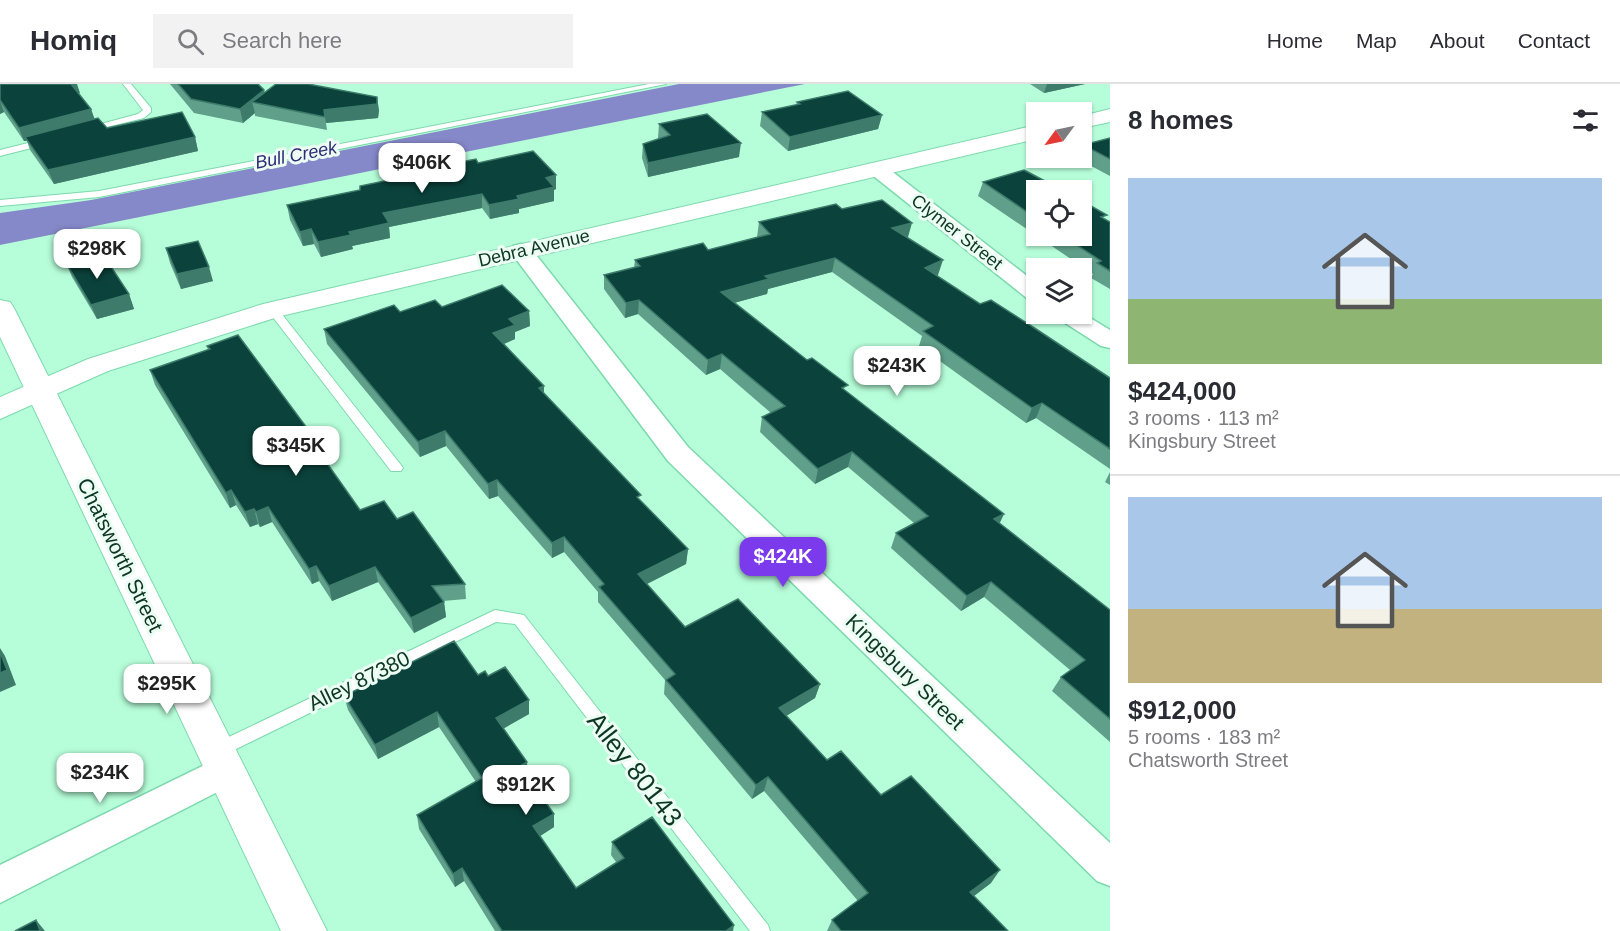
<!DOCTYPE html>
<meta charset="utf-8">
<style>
:root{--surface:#fff;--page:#f2f2f3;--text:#2b2b33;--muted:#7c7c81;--line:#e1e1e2;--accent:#7c3aed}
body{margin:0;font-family:Arial,sans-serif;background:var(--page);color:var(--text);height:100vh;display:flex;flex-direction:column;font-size:22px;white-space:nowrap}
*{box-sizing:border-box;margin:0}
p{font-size:20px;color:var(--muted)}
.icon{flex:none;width:33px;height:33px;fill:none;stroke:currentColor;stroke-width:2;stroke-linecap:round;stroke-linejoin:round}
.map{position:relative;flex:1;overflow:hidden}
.panel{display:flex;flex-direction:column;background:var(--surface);width:510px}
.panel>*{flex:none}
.needle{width:39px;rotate:237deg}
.buttons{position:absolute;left:1026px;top:18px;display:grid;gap:12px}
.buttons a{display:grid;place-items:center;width:66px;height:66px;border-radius:0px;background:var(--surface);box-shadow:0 2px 4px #0004;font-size:30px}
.price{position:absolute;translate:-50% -51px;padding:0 14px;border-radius:12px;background:#fff;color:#222;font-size:20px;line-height:39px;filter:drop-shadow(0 2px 3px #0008)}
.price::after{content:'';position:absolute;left:50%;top:36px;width:18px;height:14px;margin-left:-9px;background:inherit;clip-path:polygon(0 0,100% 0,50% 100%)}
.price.current{background:var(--accent);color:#fff}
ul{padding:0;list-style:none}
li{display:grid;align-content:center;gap:12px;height:318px;padding:0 18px}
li+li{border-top:2px solid var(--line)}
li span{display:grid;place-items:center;height:186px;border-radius:0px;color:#555}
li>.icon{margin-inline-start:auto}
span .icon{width:108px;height:108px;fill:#fffc;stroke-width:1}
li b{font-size:26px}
h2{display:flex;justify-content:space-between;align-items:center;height:72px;padding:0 18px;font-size:26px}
header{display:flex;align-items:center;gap:36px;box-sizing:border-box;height:84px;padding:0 30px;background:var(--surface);border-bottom:2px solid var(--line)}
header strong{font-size:28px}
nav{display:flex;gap:33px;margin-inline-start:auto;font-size:21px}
.search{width:420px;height:54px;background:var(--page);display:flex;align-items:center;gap:15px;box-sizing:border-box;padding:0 21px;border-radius:0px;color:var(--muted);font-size:22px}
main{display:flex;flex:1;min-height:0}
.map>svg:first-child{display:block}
.water{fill:#8689c9}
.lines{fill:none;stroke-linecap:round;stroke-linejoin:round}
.service-casing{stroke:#7dd9ad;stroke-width:2}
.minor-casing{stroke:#7dd9ad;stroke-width:3}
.tertiary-casing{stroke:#7dd9ad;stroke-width:2}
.secondary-casing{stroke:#7dd9ad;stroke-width:2}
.service{fill:#fff;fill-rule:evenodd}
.minor{fill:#fff;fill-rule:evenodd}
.tertiary{fill:#fff;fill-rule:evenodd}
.secondary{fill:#fff;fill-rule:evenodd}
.wall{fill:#60a08a}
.shaded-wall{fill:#3e7b6b}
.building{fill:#0b433c;stroke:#3e7b6b;stroke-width:1.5}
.labels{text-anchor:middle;stroke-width:6;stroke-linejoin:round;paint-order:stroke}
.far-water-label{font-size:18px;font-style:italic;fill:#322b77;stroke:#ecfdf4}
.far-street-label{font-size:18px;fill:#0e3625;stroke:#ecfdf4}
.street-label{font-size:21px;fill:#0e3625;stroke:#ecfdf4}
.near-street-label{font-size:26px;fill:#0e3625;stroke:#ecfdf4}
</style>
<header>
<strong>Homiq</strong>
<div class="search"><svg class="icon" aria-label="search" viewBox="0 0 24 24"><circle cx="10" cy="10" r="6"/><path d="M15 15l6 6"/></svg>Search here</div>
<nav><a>Home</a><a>Map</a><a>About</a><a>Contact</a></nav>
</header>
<main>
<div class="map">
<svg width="1110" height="847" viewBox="0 0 1110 847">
<rect width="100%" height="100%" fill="#b6fed9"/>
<path class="water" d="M679,0H805L0,161V129L91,116Z"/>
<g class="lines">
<g class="service-casing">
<path id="service" d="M123,0H131L151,24V28L144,34L86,48V44L138,30L143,26Z
M649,0H666L99,113L0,122V116L99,107Z
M44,55L49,58L47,60L0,72V66Z
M273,223L277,224L401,381L403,384L401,387H391L269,228V224Z
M495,526L524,531L768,841L770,847H750L515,540L496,538L224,671L218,673L212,671L210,666L212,661Z"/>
</g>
<g class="minor-casing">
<path id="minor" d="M878,80L885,82L1036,199V217L1028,215L871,90L868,86L871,82Z
M521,160L529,162L688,363L1110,759V802L1097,797L668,377L510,167L513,162Z
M1082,229L1110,246V264L1101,262L1059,235L1055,230Z
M225,671L237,676L243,687L237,698L0,819V781Z"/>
</g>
<g class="tertiary-casing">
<path id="tertiary" d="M1110,25V38L1082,44V32Z
M1036,41V55L281,232L108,287L0,335V313L88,275L263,220Z"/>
</g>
<g class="secondary-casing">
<path id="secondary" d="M0,216L10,218L14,224L327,847H281L0,253Z"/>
</g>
<use href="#service" class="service"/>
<use href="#minor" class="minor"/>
<use href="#tertiary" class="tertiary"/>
<use href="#secondary" class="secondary"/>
</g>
<path class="wall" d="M0,0L80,9H78L91,25L94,35L107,44L195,53L198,67L54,100L30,66L27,57H24L4,28L0,30Z
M170,0H258L265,9L379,26L378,34L326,39L327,46L255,32V29L243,39L194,29Z
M1030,0H1085L1044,9Z
M797,18L882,31L878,45L788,67L760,42L762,28L796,21Z
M659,40L739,73L648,93L642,74L643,60L659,55L658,54Z
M1110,54V92L1078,75V74H1082V65L1083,61Z
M478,79L556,91V105L554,106V117L519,125V129L490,135L482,124L389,143L390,154L352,162L353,165L321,173L314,160L303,162L290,136L287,121L360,106L445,85V81Z
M983,98L1036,106V152H1082L1105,136L1110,138V205L1091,194L1093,190L978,112Z
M842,125L908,153H907L938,191L936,192L980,220L1110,294V385L1036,334L1026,339L919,262L922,252L832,188L768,205L767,210L734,219L846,307L1000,439L1110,526V658L1052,607L1061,593L1070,586L984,513L961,527L891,464L896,449L914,439L848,383L815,400L760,348L762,333L771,329L720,285L706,291L638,230L625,234L604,205V191L634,184L635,176L708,166L757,153L759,138Z
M166,164L213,197L181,205L170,179Z
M66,179L103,183L129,210L134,225L97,235L72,193Z
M442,223L529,227L530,242L515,248V255L504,260L544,310L641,417L688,465L686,480L647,500L685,543L820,600L815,614L786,632L827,676L881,711L991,799L974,812L1008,847H827L832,836L858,817L764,707L752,715L664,610L665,596L598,518V508L564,468L552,474L498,412L489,415L446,362L420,373L327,260L324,245L400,228Z
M207,262L323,373L360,426L397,435L465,500L466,515L443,517L444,518L446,533L414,549L378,498L332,517L319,497L312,500L272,438L260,443L258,440L250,443L236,421L230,424L155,301L150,286L208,266Z
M1110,388V401L1105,398Z
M478,591L488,592L529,630L503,645L528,692L554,730V743L540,752L576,804L616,778L611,771L612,758L733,847H495L464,797L455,803L419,745L417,731L476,698L439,643L378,675L348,626L344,612Z"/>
<path class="shaded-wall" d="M70,0H77L80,9L73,11Z
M1047,0H1085L1044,9Z
M264,6L267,20L252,18L255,29L243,39L240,25Z
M377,13L379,26L378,34L326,39L324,26Z
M0,17L4,28L0,30Z
M91,25L96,39L25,53L27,57H24L19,44Z
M882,31L878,45L788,67L790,53Z
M195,53L198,67L54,100L48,86Z
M741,59L739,73L648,93V79Z
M556,91V105L554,106V117L519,125V129L490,135L489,121L517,112L546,94Z
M482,110V124L389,143L390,154L352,162L353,165L321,173L318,158L383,129Z
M912,139L908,153L889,158L892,144Z
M311,145L314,160L303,162L300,148Z
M835,174L832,188L768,205L767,210L719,223L721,208L765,192Z
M943,176L938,191L921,199L925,184Z
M209,183L213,197L181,205L177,190Z
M129,210L134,225L97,235L91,221Z
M639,216L638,230L625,234L626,219Z
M529,227L530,242L515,248V255L494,264L493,249L509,235Z
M722,270L720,285L706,291L708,276Z
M544,302V317L539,304Z
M1042,319L1036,334L1026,339L1032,324Z
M445,347L446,362L420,373L418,358Z
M321,363L324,379L317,365Z
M852,368L848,383L815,400L818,385Z
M497,396L498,412L489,415L488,400Z
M231,406L236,421L230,424L226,409Z
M268,423L272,438L260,443L256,428Z
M254,425L258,440L250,443L245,428Z
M1004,430L997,445L994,435Z
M564,453V468L552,474V459Z
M688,465L686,480L637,505L638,490Z
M316,482L319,497L312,500L309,485Z
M375,483L378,498L332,517L329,502Z
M991,498L984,513L961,527L967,512Z
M444,518L446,533L414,549L411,534Z
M0,564L5,572L16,601L0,608Z
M820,600L815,614L775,639L779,624Z
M529,616V630L497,648L496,634Z
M437,628L439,643L378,675L375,661Z
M527,678L528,692L520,682Z
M768,693L764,707L752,715L756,701Z
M554,730V743L534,756L533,742Z
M462,784L464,797L455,803L453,790Z
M1000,786L991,799L962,821L970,808Z
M36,836L45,847H40Z
M734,841L733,847H726Z"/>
<path class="building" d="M0,0H71L91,25L19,44L0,16Z
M178,0H258L264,6L240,25L191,15Z
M276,0H308L377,13V20L324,26L325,33L252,18Z
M848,7L882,31L790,53L762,28L800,20L797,18Z
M182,28L195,53L48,86L25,53L98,34L107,44Z
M707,30L741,59L648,79L643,60L670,51L659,40Z
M1110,54V75L1083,61Z
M533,67L556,91L546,94L554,103L517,112L519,115L489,121L482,110L383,129L389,139L349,148L351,151L318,158L311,145L300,148L287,121L360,106V102L447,84L445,81L476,75L478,79Z
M1024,86L1062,106H1036V134L983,98Z
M882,116L912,139L892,144L943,176L925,184L980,220L991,216L1036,245L1110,294V365L1042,319L1032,324L923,247L933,242L835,174L765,192L769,195L721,208L807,276L812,274L848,301L842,304L1004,430L994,435L1110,526V635L1061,593L1085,576L991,498L967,512L896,449L928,432L852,368L818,385L762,333L785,322L722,270L708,276L639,216L626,219L604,191L640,182L635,176L703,159L708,166L770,150L759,138L836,120L842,125Z
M1082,117L1107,131L1101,133L1110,138V187L1097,179L1101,177L1063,152H1082Z
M198,157L209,183L177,190L166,164Z
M95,170L103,183L110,181L129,210L91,221L66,179Z
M502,201L529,227L509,235L515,241L493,249L544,302L539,304L641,411L637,413L688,465L638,490L685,543L738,515L820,600L779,624L827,676L841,667L881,711L911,692L1000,786L970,808L1008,847H841L832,836L868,809L768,693L756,701L666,596L675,590L599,503L604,500L564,453L552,459L497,396L488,400L445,347L418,358L324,245L394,221L400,228L435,216L442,223Z
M238,251L321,363L317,365L360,426L384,417L397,435L413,428L465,500L432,502L444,518L411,534L375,483L329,502L316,482L309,485L268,423L256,428L254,425L245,428L231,406L226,409L150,286L210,265L207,262Z
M454,557L478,591L485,587L488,592L505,583L529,616L496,634L527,678L520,682L554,730L533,742L576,804L624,774L612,758L652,733L734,841L726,847H502L462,784L453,790L417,731L482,694L437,628L375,661L344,612Z
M0,568L7,586L0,589Z
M36,836L40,847H15Z"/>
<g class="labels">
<g class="far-water-label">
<text transform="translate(296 71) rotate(-11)" y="6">Bull Creek</text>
</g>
<g class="far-street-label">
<text transform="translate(957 148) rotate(38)" y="6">Clymer Street</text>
<text transform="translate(534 164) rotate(-13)" y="6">Debra Avenue</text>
</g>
<g class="street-label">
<text transform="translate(120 471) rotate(64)" y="7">Chatsworth Street</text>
<text transform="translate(905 588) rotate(44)" y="7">Kingsbury Street</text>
<text transform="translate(359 597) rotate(-26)" y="7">Alley 87380</text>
</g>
<g class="near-street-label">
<text transform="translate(635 685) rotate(52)" y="9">Alley 80143</text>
</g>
</g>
</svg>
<div class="buttons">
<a><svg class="needle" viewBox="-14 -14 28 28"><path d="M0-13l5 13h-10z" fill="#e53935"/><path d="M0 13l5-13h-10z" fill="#7c7c81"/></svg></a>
<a><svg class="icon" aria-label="locate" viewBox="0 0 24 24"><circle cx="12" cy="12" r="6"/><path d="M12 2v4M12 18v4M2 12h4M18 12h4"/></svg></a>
<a><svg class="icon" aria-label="layers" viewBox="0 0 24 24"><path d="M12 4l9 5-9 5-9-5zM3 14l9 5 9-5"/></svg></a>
</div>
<b class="price" style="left:422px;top:110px">$406K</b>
<b class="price" style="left:97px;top:196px">$298K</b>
<b class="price" style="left:897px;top:313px">$243K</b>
<b class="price" style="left:296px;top:393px">$345K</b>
<b class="price current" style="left:783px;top:504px">$424K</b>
<b class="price" style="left:167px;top:631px">$295K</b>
<b class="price" style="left:100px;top:720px">$234K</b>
<b class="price" style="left:526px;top:732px">$912K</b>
</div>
<section class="panel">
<h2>8 homes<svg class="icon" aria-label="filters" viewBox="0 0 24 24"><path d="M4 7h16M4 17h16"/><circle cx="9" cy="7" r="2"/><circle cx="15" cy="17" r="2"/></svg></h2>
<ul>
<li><span style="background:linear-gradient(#a9c7e8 65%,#8fb573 0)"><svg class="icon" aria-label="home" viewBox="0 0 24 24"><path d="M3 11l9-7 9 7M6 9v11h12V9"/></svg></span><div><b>$424,000</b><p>3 rooms · 113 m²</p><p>Kingsbury Street</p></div></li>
<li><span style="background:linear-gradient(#a9c7e8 60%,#c2b280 0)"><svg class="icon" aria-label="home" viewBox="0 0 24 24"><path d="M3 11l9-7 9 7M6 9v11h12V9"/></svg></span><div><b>$912,000</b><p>5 rooms · 183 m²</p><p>Chatsworth Street</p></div></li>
</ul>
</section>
</main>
